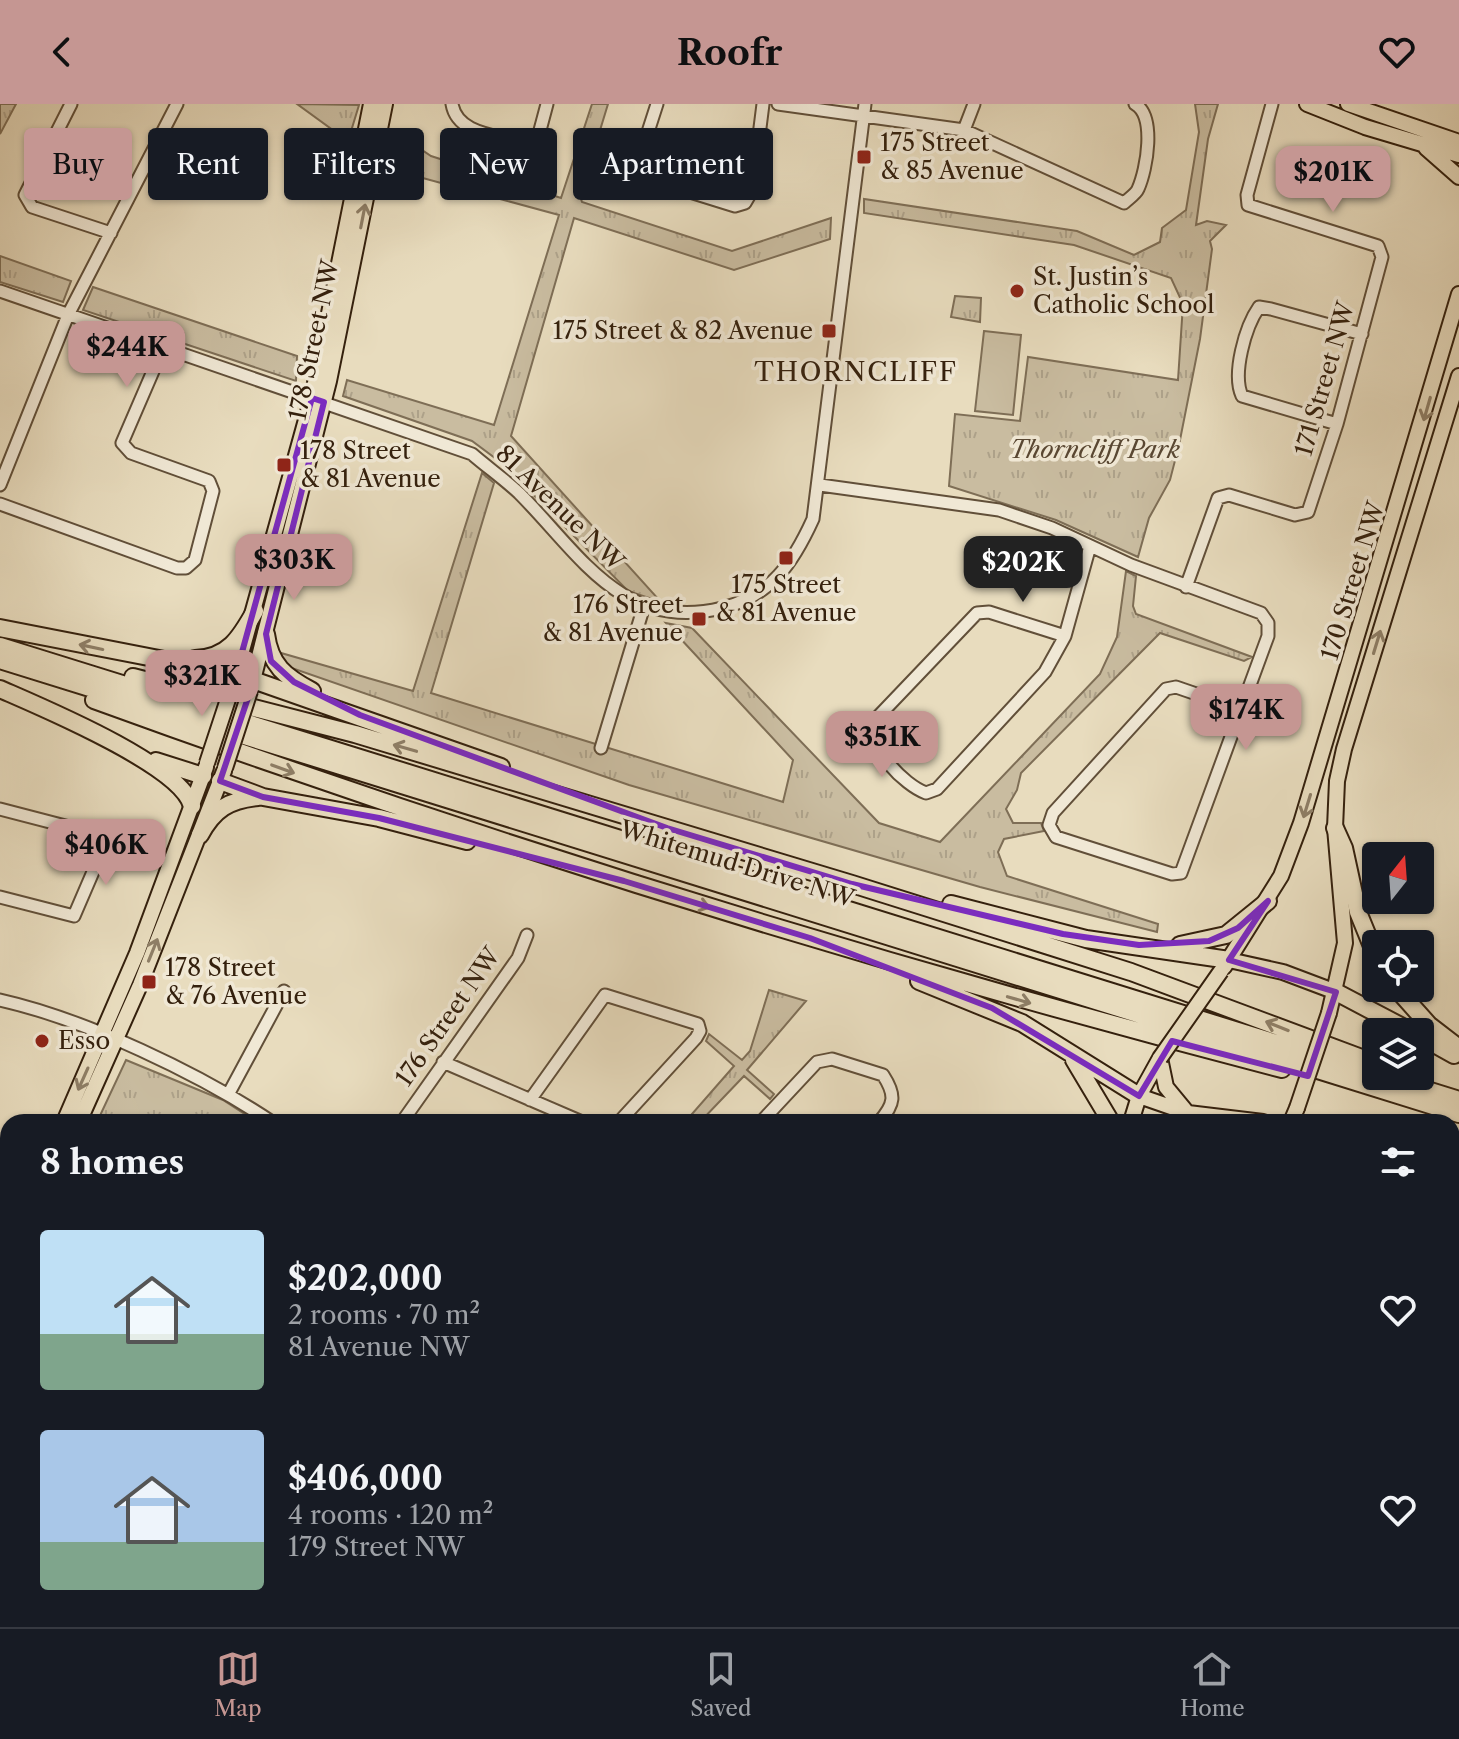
<!DOCTYPE html>
<meta charset="utf-8">
<style>
:root{--surface:#171b24;--page:#242831;--text:#f1f3f6;--muted:#9ea1a6;--line:#363941;--accent:#c59692}
body{margin:0;font-family:"Libre Caslon Text",serif;background:var(--page);color:var(--text);height:100vh;display:flex;flex-direction:column;font-size:30px;white-space:nowrap}
*{box-sizing:border-box;margin:0}
p{font-size:26px;color:var(--muted)}
.icon{flex:none;width:44px;height:44px;fill:none;stroke:currentColor;stroke-width:2;stroke-linecap:round;stroke-linejoin:round}
.map{position:relative;flex:1;overflow:hidden}
.side{position:absolute;left:0px;top:1010px;width:1460px;height:514px;display:flex;flex-direction:column;background:var(--surface);border-radius:24px 24px 0 0;box-shadow:0 2px 6px #0004}
.side>*{flex:none}
.hud{position:absolute;left:24px;top:24px;width:800px;height:72px;display:flex;gap:16px}
.needle{width:52px;rotate:17deg}
.buttons{position:absolute;left:1362px;top:738px;display:grid;gap:16px}
.buttons a{display:grid;place-items:center;width:72px;height:72px;border-radius:8px;background:var(--surface);box-shadow:0 2px 6px #0004;font-size:40px}
.price{position:absolute;translate:-50% -68px;padding:0 18px;border-radius:16px;background:var(--accent);color:#111;font-size:26px;line-height:52px;filter:drop-shadow(0 2px 4px #0008)}
.price::after{content:'';position:absolute;left:50%;top:48px;width:24px;height:18px;margin-left:-12px;background:inherit;clip-path:polygon(0 0,100% 0,50% 100%)}
.price.current{background:#222;color:#fff}
ul{padding:0;list-style:none}
li{display:flex;align-items:center;gap:24px;height:200px;padding:0 40px}
li span{display:grid;place-items:center;flex:none;width:224px;height:160px;border-radius:8px;color:#555}
li>.icon{margin-inline-start:auto}
span .icon{width:96px;height:96px;fill:#fffc;stroke-width:1}
li b{font-size:34px}
h2{display:flex;justify-content:space-between;align-items:center;height:96px;padding:0 40px;font-size:34px}
.chip{padding:0 28px;border-radius:8px;background:var(--surface);box-shadow:0 2px 6px #0004;font-size:28px;line-height:72px}
.chip.current{background:var(--accent);color:#111}
header{display:flex;justify-content:space-between;align-items:center;height:104px;padding:0 40px;background:var(--accent);color:#111;font-size:36px;font-weight:700}
.menu{display:flex;justify-content:space-around;align-items:center;height:112px;border-top:2px solid var(--line);background:var(--surface);font-size:22px;color:var(--muted)}
.menu a{display:grid;justify-items:center;gap:4px}
.menu .current{color:var(--accent)}
.map>svg:first-child{display:block}
.grass{fill:url(#grass-tufts);stroke:#7e6e56;stroke-width:2}
.forest{fill:url(#forest-firs);stroke:#7e6e56;stroke-width:2}
.pitch{fill:#c9bca0;stroke:#7e6e56;stroke-width:2}
.lines{fill:none;stroke-linecap:round;stroke-linejoin:round}
.minor-casing{stroke:#614f39;stroke-width:15}
.major-casing{stroke:#34200d;stroke-width:18}
.highway-casing{stroke:#34200d;stroke-width:20}
.minor{stroke:#f0e8d5;stroke-width:11}
.major{stroke:#e8dcbe;stroke-width:14}
.highway{stroke:#e8dcbe;stroke-width:16}
.major-bridge-casing{stroke:#34200d;stroke-width:18;stroke-linecap:butt}
.major-bridge{stroke:#e8dcbe;stroke-width:14}
.oneway{stroke:#8e7e66}
.marked{fill:none;stroke:#7b2cbf;stroke-width:6;stroke-linejoin:round}
.poi-dot{fill:#8f2418;stroke:#f0e8d5;stroke-width:3}
.labels{text-anchor:middle;stroke-width:7;stroke-linejoin:round;paint-order:stroke}
.poi-label{font-size:24px;fill:#34200d;stroke:#f0e8d5;text-anchor:start}
.street-label{font-size:24px;fill:#34200d;stroke:#f0e8d5}
.park-label{font-size:24px;font-style:italic;fill:#594732;stroke:#f0e8d5}
.neighbourhood-label{font-size:26px;letter-spacing:2px;fill:#34200d;stroke:#f0e8d5}
</style>
<header><svg class="icon" aria-label="back" viewBox="0 0 24 24"><path d="M15 5l-7 7 7 7"/></svg>Roofr<svg class="icon" aria-label="heart" viewBox="0 0 24 24"><path d="M12 20l-8-8c-3-5 5-10 8-4 3-6 11-1 8 4z"/></svg></header>
<div class="map">
<svg width="1459" height="1523" viewBox="0 0 1459 1523">
<defs>
<pattern id="grass-tufts" width="24" height="20" patternUnits="userSpaceOnUse" patternTransform="scale(2)"><rect width="24" height="20" fill="#c9bca0"/><path d="M3 7l-1-3M5 7V3M7 7l1-3M15 17l-1-3M17 17v-4M19 17l1-3" fill="none" stroke="#ada189"/></pattern>
<pattern id="forest-firs" width="22" height="20" patternUnits="userSpaceOnUse" patternTransform="scale(2)"><rect width="22" height="20" fill="#c9bca0"/><path d="M5 1l3.5 6h-7zM16 11l3.5 6h-7z" fill="#ada189"/></pattern>
</defs>
<rect width="100%" height="100%" fill="#e8dcbe"/>
<filter id="stains"><feTurbulence type="fractalNoise" baseFrequency=".0025" numOctaves="4"/><feColorMatrix values="0 0 0 0 .2 0 0 0 0 .09 0 0 0 0 .02 0 0 0 .5 -.17"/></filter>
<radialGradient id="worn" r=".72"><stop offset=".6" stop-color="#630" stop-opacity="0"/><stop offset="1" stop-color="#630" stop-opacity=".3"/></radialGradient>
<path class="grass" d="M0,0H16L0,30Z
M297,0L359,1L348,37Z
M592,0H608L580,92L582,98L732,147L831,114L830,135L734,166L574,114L511,332L661,498L628,487L503,360L472,337L343,292L347,276L494,321L559,111L386,64L397,29L431,52L561,94Z
M1195,0H1218L1208,35L1196,121L1207,117L1226,121L1210,137L1212,145L1200,235L1179,341L1170,376L1149,414L1138,453L1056,416L949,382L955,310L1020,317L1028,253L1178,276L1183,200L1171,174L1074,141L864,109V95L1077,127L1134,151L1160,138L1162,124L1186,106L1199,28Z
M0,152L71,177L63,198L0,178Z
M93,183L297,252L296,277L83,206Z
M955,192L981,194L980,218L951,213Z
M482,369L494,379L431,589L783,698L793,656L666,519L692,524L879,719L940,738L1100,570L1117,533L1126,467L1136,472L1133,502L1136,510L1252,553L1244,557L1160,529L1021,669L1017,686L1006,705L1013,719H1041L1044,727L1004,735L998,748L1007,772L1158,820L1157,828L980,783L629,681L283,561L281,549L413,587Z
M769,886L806,897L747,966L774,990L770,995L744,972L700,1018H685L734,962L706,937L709,930L742,956L750,947Z
M126,956L223,996L257,1018H97Z
M8,1213V1514L0,1512V1230Z
M13,1516H736L734,1523H29Z"/>
<path class="forest" d="M1452,1058L1459,1060V1129L1452,1114Z
M445,1516H710L708,1523H441Z"/>
<path class="pitch" d="M984,227L1021,231L1013,311L975,307Z
M0,1405L8,1408V1481L0,1479Z"/>
<g class="lines">
<g class="minor-casing">
<path id="minor" d="M71,0L25,91L32,103L111,129
M452,0C457,30 496,31 522,39L539,30L547,0
M657,0L638,59L645,74L735,102L745,99L752,87L763,0
M778,0L964,26L1124,99C1128,95 1136,90 1138,85C1147,65 1156,12 1135,0
M964,26L974,0
M0,187L472,350C487,363 504,375 519,389C579,449 622,529 722,504C771,492 793,459 813,415L865,0
M1337,320L1242,292C1232,270 1245,223 1259,203L1271,205L1362,230
M0,381L68,211L177,0
M820,381L999,406L1052,424L1131,461L1261,509L1268,519V532L1181,769L1172,770L1056,733L1049,721L1053,709L1166,585L1176,583L1243,606
M0,400L177,464H186L195,456L213,387L209,377L131,349L122,339L163,244
M1186,483L1218,394L1229,391L1295,411L1308,408L1337,320L1382,153L1378,142L1248,101L1247,91L1272,0
M1065,532L989,508L977,509L873,618C867,643 904,681 926,689L937,685L1045,568L1065,532L1090,442
M601,644L644,502
M0,705L100,731L105,740L74,812L0,793
M0,896C85,915 200,970 272,1018
M443,958L582,1018
M229,989L284,887
M530,996L605,891L698,920L700,927L696,934L619,1018
M402,1018L518,854L527,831
M761,1018L817,958L832,955L883,971C896,991 895,1000 879,1018
M1452,1333L1459,1350
M1452,1413L1459,1407
M749,1523L751,1516
M932,1523L934,1516
M1165,1523L1166,1516
M1258,1523L1260,1516
M1361,1523L1362,1521"/>
</g>
<g class="major-casing">
<path id="major" d="M1307,0L1365,23L1459,51
M1348,0L1459,38
M1426,44L1459,73
M233,579L312,294L371,0
M251,584L329,277L385,0
M1229,856L1283,868L1336,888
M1224,863L1281,772L1301,719L1459,190
M1329,909L1345,839L1335,724L1337,677L1344,645L1459,272
M1160,954L1166,983L1185,1006
M1139,992L1188,1009L1263,1018
M64,1018L137,849L206,663
M79,1018L140,881L224,667
M1131,1018L1139,992L1160,954
M1291,1018L1297,1004
M0,1154L8,1137
M0,1184L8,1168
M1055,1523L1057,1516
M1070,1523L1072,1516"/>
</g>
<g class="highway-casing">
<path id="highway" d="M0,524L236,570
M266,530C270,561 285,573 312,587
M0,542L1376,970
M195,555C228,554 240,534 255,507
M0,556L1459,1010
M133,573L355,630L852,780L1131,868L1367,956
M253,576L501,663
M0,585C41,603 181,661 192,702
M94,596C484,738 880,861 1282,965
M156,657L203,672
M220,677L263,693L379,714L467,737
M1335,724L1344,744L1358,808L1376,852
M200,731C214,705 229,696 258,693
M951,800L1086,835L1229,856
M1180,841L1226,831L1268,797
M919,877L1022,919L1139,992
M1396,884L1429,921L1459,944
M1336,888L1412,928
M1420,932L1454,951
M1074,956L1111,1018
M1382,972L1459,996
M1452,1039L1459,1040"/>
</g>
<use href="#minor" class="minor"/>
<use href="#major" class="major"/>
<use href="#highway" class="highway"/>
<g class="major-bridge-casing">
<path id="major-bridge" d="M207,659L233,580
M225,664L250,587
M1160,954L1221,867
M1297,1004L1329,909"/>
</g>
<use href="#major-bridge" class="major-bridge"/>
</g>
<defs><path id="oneway-shaft" d="M-6 0H5M1.5-3L5.5 0L1.5 3" fill="none" stroke-width="1.6" stroke-linecap="round" stroke-linejoin="round" transform="scale(2)"/></defs>
<g class="oneway">
<use href="#oneway-shaft" transform="translate(363 112) rotate(-79)"/>
<use href="#oneway-shaft" transform="translate(1427 305) rotate(106)"/>
<use href="#oneway-shaft" transform="translate(1377 538) rotate(-73)"/>
<use href="#oneway-shaft" transform="translate(91 543) rotate(-168)"/>
<use href="#oneway-shaft" transform="translate(405 644) rotate(-164)"/>
<use href="#oneway-shaft" transform="translate(283 665) rotate(20)"/>
<use href="#oneway-shaft" transform="translate(1307 702) rotate(107)"/>
<use href="#oneway-shaft" transform="translate(698 800) rotate(17)"/>
<use href="#oneway-shaft" transform="translate(153 846) rotate(-68)"/>
<use href="#oneway-shaft" transform="translate(1019 896) rotate(16)"/>
<use href="#oneway-shaft" transform="translate(1277 922) rotate(-158)"/>
<use href="#oneway-shaft" transform="translate(83 975) rotate(114)"/>
</g>
<path class="marked" d="M312,294L324,298L266,530L271,557L294,578L360,611L667,724L852,780L1063,830L1139,841L1209,837L1238,824L1268,797L1229,856L1336,888L1308,972L1172,937L1139,992L992,904L810,834L624,777L379,714L263,693L220,677L254,576L236,570Z"/>
<g class="poi-dot">
<rect x="856" y="45" width="16" height="16" rx="4"/>
<circle cx="1017" cy="187" r="8"/>
<rect x="821" y="219" width="16" height="16" rx="4"/>
<rect x="276" y="353" width="16" height="16" rx="4"/>
<rect x="778" y="446" width="16" height="16" rx="4"/>
<rect x="691" y="507" width="16" height="16" rx="4"/>
<rect x="141" y="870" width="16" height="16" rx="4"/>
<circle cx="42" cy="937" r="8"/>
</g>
<g class="labels">
<g class="poi-label">
<text x="880" y="47">175 Street<tspan x="880" dy="28">&amp; 85 Avenue</tspan></text>
<text x="1033" y="181">St. Justin’s<tspan x="1033" dy="28">Catholic School</tspan></text>
<text x="813" y="235" text-anchor="end">175 Street &amp; 82 Avenue</text>
<text x="300" y="355">178 Street<tspan x="300" dy="28">&amp; 81 Avenue</tspan></text>
<text x="786" y="489" text-anchor="middle">175 Street<tspan x="786" dy="28">&amp; 81 Avenue</tspan></text>
<text x="683" y="509" text-anchor="end">176 Street<tspan x="683" dy="28">&amp; 81 Avenue</tspan></text>
<text x="165" y="872">178 Street<tspan x="165" dy="28">&amp; 76 Avenue</tspan></text>
<text x="58" y="945">Esso</text>
</g>
<g class="street-label">
<text transform="translate(314 236) rotate(-78)" y="8">178 Street NW</text>
<text transform="translate(1325 275) rotate(-74)" y="8">171 Street NW</text>
<text transform="translate(560 404) rotate(44)" y="8">81 Avenue NW</text>
<text transform="translate(1353 477) rotate(-73)" y="8">170 Street NW</text>
<text transform="translate(737 760) rotate(17)" y="8">Whitemud Drive NW</text>
<text transform="translate(448 913) rotate(-55)" y="8">176 Street NW</text>
</g>
<g class="park-label">
<text x="1095" y="354">Thorncliff Park</text>
</g>
<g class="neighbourhood-label">
<text x="856" y="277">THORNCLIFF</text>
</g>
</g>
<rect width="100%" height="100%" filter="url(#stains)"/>
<rect width="100%" height="100%" fill="url(#worn)"/>
</svg>
<div class="buttons">
<a><svg class="needle" viewBox="-14 -14 28 28"><path d="M0-13l5 13h-10z" fill="#e53935"/><path d="M0 13l5-13h-10z" fill="#9ea1a6"/></svg></a>
<a><svg class="icon" aria-label="locate" viewBox="0 0 24 24"><circle cx="12" cy="12" r="6"/><path d="M12 2v4M12 18v4M2 12h4M18 12h4"/></svg></a>
<a><svg class="icon" aria-label="layers" viewBox="0 0 24 24"><path d="M12 4l9 5-9 5-9-5zM3 14l9 5 9-5"/></svg></a>
</div>
<b class="price" style="left:1333px;top:110px">$201K</b>
<b class="price" style="left:127px;top:285px">$244K</b>
<b class="price" style="left:294px;top:498px">$303K</b>
<b class="price current" style="left:1023px;top:500px">$202K</b>
<b class="price" style="left:202px;top:614px">$321K</b>
<b class="price" style="left:1246px;top:648px">$174K</b>
<b class="price" style="left:882px;top:675px">$351K</b>
<b class="price" style="left:106px;top:783px">$406K</b>
<div class="hud">
<a class="chip current">Buy</a>
<a class="chip">Rent</a>
<a class="chip">Filters</a>
<a class="chip">New</a>
<a class="chip">Apartment</a>
</div>
<section class="side">
<h2>8 homes<svg class="icon" aria-label="filters" viewBox="0 0 24 24"><path d="M4 7h16M4 17h16"/><circle cx="9" cy="7" r="2"/><circle cx="15" cy="17" r="2"/></svg></h2>
<ul>
<li><span style="background:linear-gradient(#bfe0f5 65%,#7fa58c 0)"><svg class="icon" aria-label="home" viewBox="0 0 24 24"><path d="M3 11l9-7 9 7M6 9v11h12V9"/></svg></span><div><b>$202,000</b><p>2 rooms · 70 m²</p><p>81 Avenue NW</p></div><svg class="icon" aria-label="heart" viewBox="0 0 24 24"><path d="M12 20l-8-8c-3-5 5-10 8-4 3-6 11-1 8 4z"/></svg></li>
<li><span style="background:linear-gradient(#a9c7e8 70%,#7fa58c 0)"><svg class="icon" aria-label="home" viewBox="0 0 24 24"><path d="M3 11l9-7 9 7M6 9v11h12V9"/></svg></span><div><b>$406,000</b><p>4 rooms · 120 m²</p><p>179 Street NW</p></div><svg class="icon" aria-label="heart" viewBox="0 0 24 24"><path d="M12 20l-8-8c-3-5 5-10 8-4 3-6 11-1 8 4z"/></svg></li>
</ul>
</section>
</div>
<nav class="menu">
<a class="current"><svg class="icon" aria-label="map" viewBox="0 0 24 24"><path d="M3 6l6-2 6 2 6-2v14l-6 2-6-2-6 2zM9 4v14M15 6v14"/></svg>Map</a>
<a><svg class="icon" aria-label="saved" viewBox="0 0 24 24"><path d="M7 4h10v16l-5-4-5 4z"/></svg>Saved</a>
<a><svg class="icon" aria-label="home" viewBox="0 0 24 24"><path d="M3 11l9-7 9 7M6 9v11h12V9"/></svg>Home</a>
</nav>
